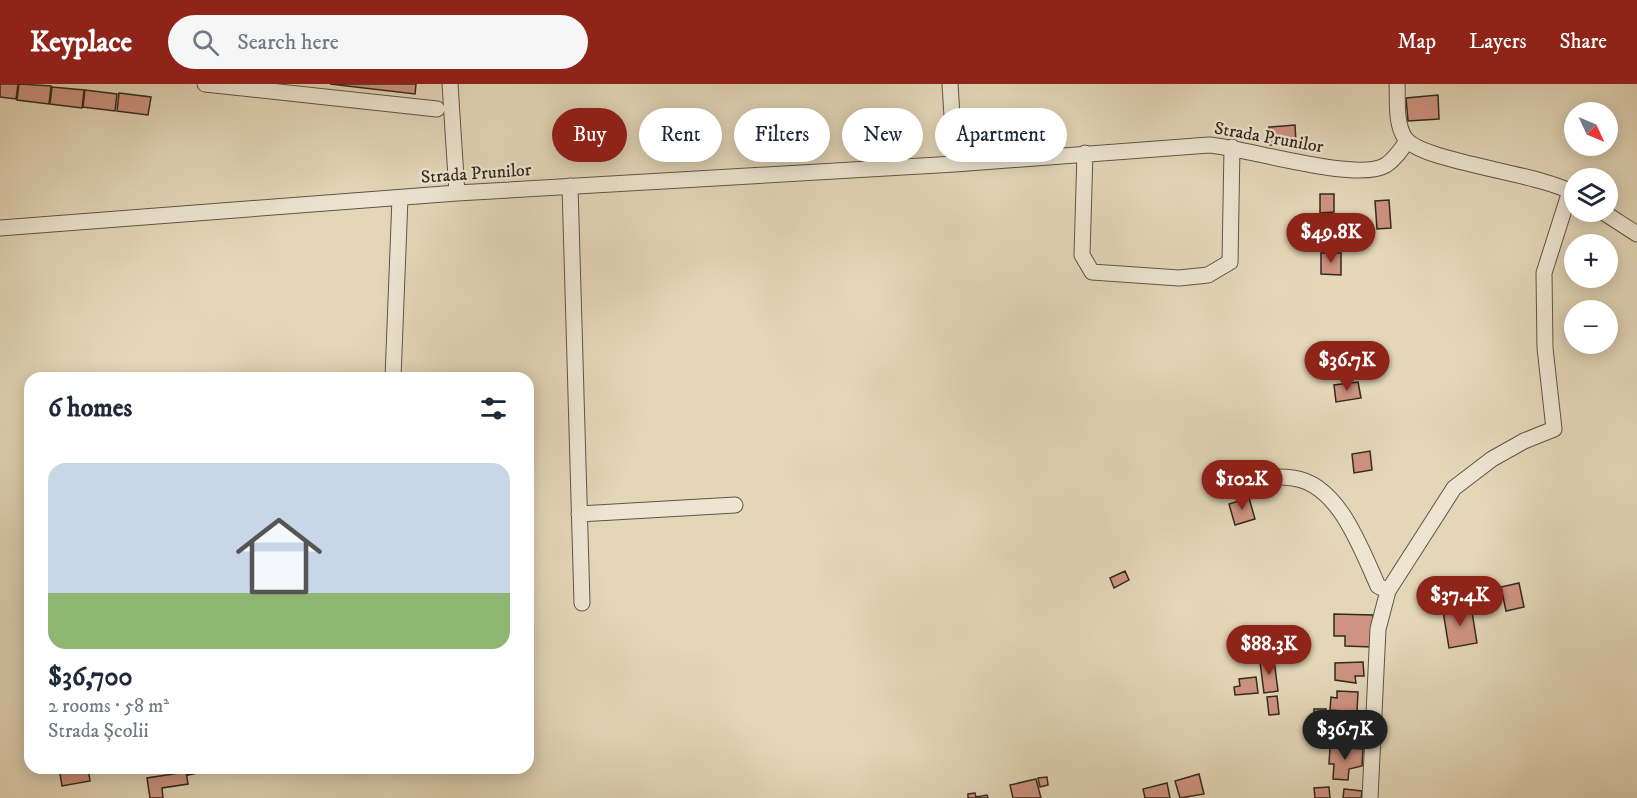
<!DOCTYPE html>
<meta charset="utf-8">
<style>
:root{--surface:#fff;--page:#f6f6f7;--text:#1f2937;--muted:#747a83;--line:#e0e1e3;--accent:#8f2418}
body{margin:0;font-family:"IM FELL DW Pica",serif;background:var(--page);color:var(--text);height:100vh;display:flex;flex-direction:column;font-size:22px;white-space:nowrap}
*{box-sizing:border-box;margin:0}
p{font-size:20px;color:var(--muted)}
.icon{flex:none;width:33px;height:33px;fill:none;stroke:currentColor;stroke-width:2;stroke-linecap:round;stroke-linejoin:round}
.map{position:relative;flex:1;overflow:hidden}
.panel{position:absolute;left:24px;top:288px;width:510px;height:402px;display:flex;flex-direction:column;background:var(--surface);border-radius:18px;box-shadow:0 3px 15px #0003}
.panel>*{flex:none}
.top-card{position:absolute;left:552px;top:24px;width:570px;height:54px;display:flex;gap:12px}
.needle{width:39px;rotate:134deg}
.controls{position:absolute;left:1564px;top:18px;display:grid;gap:12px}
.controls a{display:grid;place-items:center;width:54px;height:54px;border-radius:50%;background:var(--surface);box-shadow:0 3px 15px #0003;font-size:30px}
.price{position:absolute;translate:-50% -51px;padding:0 14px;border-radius:21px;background:var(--accent);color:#fff;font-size:20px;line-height:39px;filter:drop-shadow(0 2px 3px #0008)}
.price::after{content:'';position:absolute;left:50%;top:36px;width:18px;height:14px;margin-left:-9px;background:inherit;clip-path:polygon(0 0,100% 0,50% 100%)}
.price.active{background:#222;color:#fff}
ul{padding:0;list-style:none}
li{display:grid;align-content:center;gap:12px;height:318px;padding:0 24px}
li+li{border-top:2px solid var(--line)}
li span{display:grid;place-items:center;height:186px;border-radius:18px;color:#555}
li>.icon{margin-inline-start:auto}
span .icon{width:108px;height:108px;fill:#fffc;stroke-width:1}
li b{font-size:26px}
h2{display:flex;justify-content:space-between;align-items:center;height:72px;padding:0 24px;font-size:26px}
.chip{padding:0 21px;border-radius:27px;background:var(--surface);box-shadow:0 3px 15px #0003;font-size:21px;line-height:54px}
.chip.active{background:var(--accent);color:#fff}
header{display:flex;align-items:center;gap:36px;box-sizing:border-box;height:84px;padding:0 30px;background:var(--accent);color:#fff}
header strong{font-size:28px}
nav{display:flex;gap:33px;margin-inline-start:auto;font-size:21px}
.search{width:420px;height:54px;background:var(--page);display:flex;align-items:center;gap:15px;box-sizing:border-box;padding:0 21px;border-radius:33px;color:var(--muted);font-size:22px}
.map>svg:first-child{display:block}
.building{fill:#cf9481;stroke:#332a21;stroke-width:1.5}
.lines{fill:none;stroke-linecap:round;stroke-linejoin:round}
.street-casing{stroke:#5f5547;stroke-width:17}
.street{stroke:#ede5d1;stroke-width:15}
.labels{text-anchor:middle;stroke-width:4.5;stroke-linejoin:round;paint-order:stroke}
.street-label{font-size:18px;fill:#332a21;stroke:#ede5d1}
</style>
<header>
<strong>Keyplace</strong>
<div class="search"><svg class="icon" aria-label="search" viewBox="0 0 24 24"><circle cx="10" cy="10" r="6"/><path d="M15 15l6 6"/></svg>Search here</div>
<nav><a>Map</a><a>Layers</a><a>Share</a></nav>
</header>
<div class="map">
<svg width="1637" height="714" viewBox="0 0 1637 714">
<rect width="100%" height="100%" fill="#e4d7b8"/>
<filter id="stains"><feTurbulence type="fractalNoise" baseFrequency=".00333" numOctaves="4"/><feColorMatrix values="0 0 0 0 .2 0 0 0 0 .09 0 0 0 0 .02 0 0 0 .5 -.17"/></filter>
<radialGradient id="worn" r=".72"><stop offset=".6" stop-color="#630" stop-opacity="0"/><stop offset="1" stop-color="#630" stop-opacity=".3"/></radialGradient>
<path class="building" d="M0,0H18L16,15L0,13Z
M19,0L51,2L49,20L17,16Z
M330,0H416L415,10Z
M52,3L84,6L82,24L50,20Z
M85,6L117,10L115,27L83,23Z
M119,9L151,13L148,31L117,27Z
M1438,11L1439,35L1408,37L1406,14Z
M1295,41L1296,59L1270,61L1269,43Z
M1320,110H1334V128L1320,129Z
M1389,116L1391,144L1377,145L1375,117Z
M1321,169H1341V191L1321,190Z
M1358,298L1361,314L1336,318L1334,301Z
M1370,367L1372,386L1354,389L1352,370Z
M1249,414L1255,435L1235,441L1229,420Z
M1125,487L1129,496L1114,504L1110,494Z
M1519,499L1524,523L1506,527L1501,503Z
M1471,522L1477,559L1449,564L1443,527Z
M1334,530L1373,531L1372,563L1345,562V552H1334Z
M1274,576L1278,607L1264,609L1260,578Z
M1363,578L1364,592H1355L1356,599L1335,596V579Z
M1256,593L1258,609L1235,611L1234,603L1240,602L1239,595Z
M1337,607L1358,608L1357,628L1330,626L1331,613L1337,614Z
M1277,612L1279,630L1269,631L1267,613Z
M1314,625H1326V632H1314Z
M1330,663L1363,665L1362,682L1349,685L1348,696L1333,695L1334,680H1329Z
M59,684H88L90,697L62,702Z
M187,684H197L198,689L188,691Z
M186,688L188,700L162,704L163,714H150L147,694Z
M1199,690L1204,710L1180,714L1175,697Z
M1047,693L1048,701L1040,703L1038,694Z
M1036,695L1041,714H1013L1010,701Z
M1167,699L1170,714H1145L1143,705Z
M1329,703L1330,714H1315L1314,704Z
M1344,705L1362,707L1361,714H1343Z
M975,709L976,713L987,711L988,714H968V710Z"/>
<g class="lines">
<g class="street-casing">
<path id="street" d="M205,0L437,25
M450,0L457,109
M950,0L955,80
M1397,0C1398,17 1395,39 1405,54C1421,78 1542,89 1575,110
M1085,69L1082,171L1092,188L1179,194L1208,191L1230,178L1232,63
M570,102L582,519
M1603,128L1637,150
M0,144L457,109L955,80L1209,61C1247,64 1357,99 1386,81C1395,75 1401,66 1407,57
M393,294L400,114
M1224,399C1246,396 1270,391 1293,394C1339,400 1361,465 1378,502L1388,507
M579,430L735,421
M1370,714L1378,545L1388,507L1454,404L1492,375L1524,357L1554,345L1545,264L1544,189L1570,107"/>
</g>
<use href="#street" class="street"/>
</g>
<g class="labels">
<g class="street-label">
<text transform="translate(1269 53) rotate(10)" y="6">Strada Prunilor</text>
<text transform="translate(476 89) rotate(-4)" y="6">Strada Prunilor</text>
</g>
</g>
<rect width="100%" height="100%" filter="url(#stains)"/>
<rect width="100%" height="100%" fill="url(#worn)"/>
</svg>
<div class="controls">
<a><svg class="needle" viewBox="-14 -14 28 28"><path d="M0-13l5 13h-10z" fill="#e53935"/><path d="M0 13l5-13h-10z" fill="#747a83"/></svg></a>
<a><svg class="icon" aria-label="layers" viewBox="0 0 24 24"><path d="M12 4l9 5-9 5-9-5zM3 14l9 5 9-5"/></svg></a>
<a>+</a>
<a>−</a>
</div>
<b class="price" style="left:1331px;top:180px">$49.8K</b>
<b class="price" style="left:1347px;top:308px">$36.7K</b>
<b class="price" style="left:1242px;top:427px">$102K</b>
<b class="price" style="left:1460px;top:543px">$37.4K</b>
<b class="price" style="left:1269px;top:592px">$88.3K</b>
<b class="price active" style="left:1345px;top:677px">$36.7K</b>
<div class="top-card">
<a class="chip active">Buy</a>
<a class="chip">Rent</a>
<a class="chip">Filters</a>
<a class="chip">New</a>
<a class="chip">Apartment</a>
</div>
<section class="panel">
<h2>6 homes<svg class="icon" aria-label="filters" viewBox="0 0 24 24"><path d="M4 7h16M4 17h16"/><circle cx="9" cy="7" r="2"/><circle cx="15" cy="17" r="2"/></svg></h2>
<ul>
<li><span style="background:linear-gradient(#c9d6e8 70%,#8fb573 0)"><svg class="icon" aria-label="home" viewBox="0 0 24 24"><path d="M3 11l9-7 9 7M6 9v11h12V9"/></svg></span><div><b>$36,700</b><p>2 rooms · 58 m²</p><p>Strada Școlii</p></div></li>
</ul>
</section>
</div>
